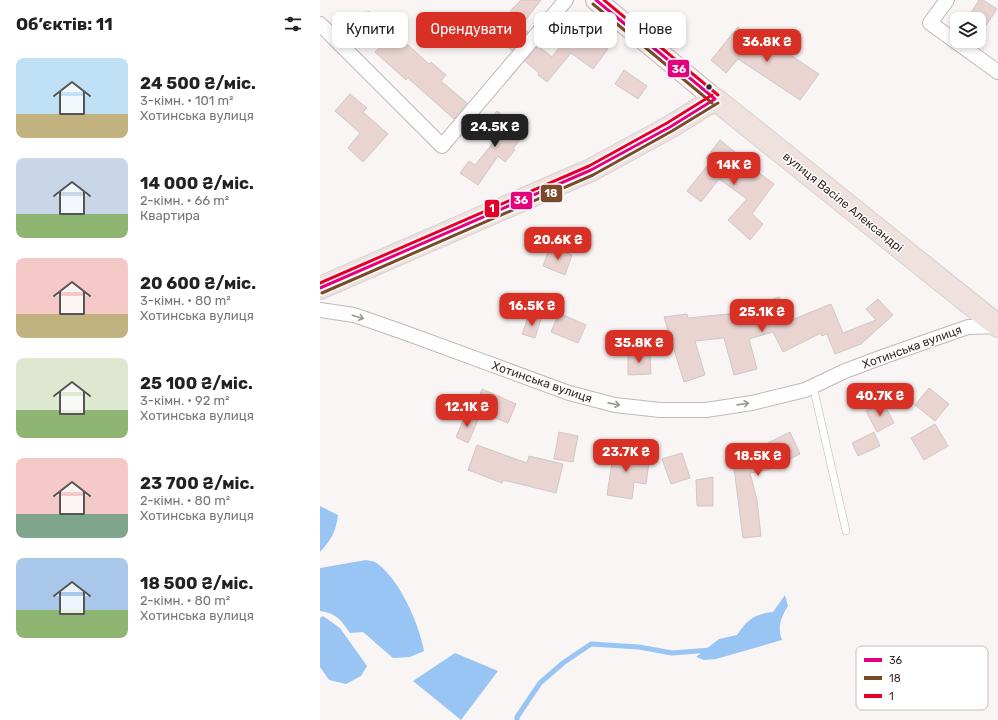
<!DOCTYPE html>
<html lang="uk">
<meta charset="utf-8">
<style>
:root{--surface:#fff;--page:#f6f6f6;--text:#222;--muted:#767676;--accent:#d93025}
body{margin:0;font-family:Rubik,sans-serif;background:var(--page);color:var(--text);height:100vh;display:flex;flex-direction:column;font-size:15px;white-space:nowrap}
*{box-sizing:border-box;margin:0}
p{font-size:13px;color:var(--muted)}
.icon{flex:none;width:22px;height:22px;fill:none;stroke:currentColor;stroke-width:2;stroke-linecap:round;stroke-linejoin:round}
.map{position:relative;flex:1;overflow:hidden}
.side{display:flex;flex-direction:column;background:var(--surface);width:320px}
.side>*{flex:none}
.banner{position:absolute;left:12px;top:12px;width:380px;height:36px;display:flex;gap:8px}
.fabs{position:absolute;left:630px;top:12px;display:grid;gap:8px}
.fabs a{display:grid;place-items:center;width:36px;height:36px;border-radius:8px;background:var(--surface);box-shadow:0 2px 6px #0003;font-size:20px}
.price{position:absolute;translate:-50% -34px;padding:0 9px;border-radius:8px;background:var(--accent);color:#fff;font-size:13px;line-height:26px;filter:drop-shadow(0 1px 2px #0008)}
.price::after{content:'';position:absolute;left:50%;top:24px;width:12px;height:9px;margin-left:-6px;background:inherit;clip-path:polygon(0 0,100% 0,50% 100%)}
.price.selected{background:#222;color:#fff}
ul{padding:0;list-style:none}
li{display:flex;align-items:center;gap:12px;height:100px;padding:0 16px}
li span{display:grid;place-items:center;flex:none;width:112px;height:80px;border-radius:8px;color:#555}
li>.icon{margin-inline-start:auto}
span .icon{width:48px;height:48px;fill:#fffc;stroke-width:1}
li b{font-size:17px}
h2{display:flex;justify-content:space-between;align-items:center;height:48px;padding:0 16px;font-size:17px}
.pill{padding:0 14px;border-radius:8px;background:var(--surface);box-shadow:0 2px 6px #0003;font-size:14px;line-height:36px}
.pill.selected{background:var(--accent);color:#fff}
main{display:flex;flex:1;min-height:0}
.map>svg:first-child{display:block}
.water{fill:#98c5f4}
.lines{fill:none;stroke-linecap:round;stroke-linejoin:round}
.stream{stroke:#98c5f4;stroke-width:5}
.building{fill:#e9d4d1;stroke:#d1c7c6}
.lane-casing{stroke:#c2b8b7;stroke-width:8}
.street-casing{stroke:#c2b8b7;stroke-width:16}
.secondary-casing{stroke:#c2b8b7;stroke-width:22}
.highway-casing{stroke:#d6d1d0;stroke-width:24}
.lane{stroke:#fefefe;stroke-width:7}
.street{stroke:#fefefe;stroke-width:14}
.secondary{stroke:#faf5f4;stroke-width:20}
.highway{stroke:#efe1de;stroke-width:22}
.bus-1-casing{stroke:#fff;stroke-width:6}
.bus-2-casing{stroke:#fff;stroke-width:6}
.bus-3-casing{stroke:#fff;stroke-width:6}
.bus-1{stroke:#e5007d;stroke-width:3}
.bus-2{stroke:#7a4b2a;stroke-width:3}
.bus-3{stroke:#e4002b;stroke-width:3}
.oneway{stroke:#9d9594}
.bus-dot{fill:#3c2c29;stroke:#fff;stroke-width:1.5}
.labels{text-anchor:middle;stroke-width:3;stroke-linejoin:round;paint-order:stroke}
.street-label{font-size:12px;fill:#3c2c29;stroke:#fff}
.key{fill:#fff;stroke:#c4c0bf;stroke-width:1}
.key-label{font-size:11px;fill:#3c2c29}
.line-badge{stroke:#fff;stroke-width:1.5}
.badge-label{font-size:11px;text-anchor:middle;font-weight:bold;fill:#fff}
</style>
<main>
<section class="side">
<h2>Об’єктів: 11<svg class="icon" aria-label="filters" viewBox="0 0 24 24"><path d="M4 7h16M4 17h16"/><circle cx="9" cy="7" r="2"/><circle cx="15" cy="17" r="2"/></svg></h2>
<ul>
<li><span style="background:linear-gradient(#bfe0f5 70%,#c2b280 0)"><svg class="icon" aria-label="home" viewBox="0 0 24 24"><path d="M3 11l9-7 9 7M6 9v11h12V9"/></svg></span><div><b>24 500 ₴/міс.</b><p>3-кімн. · 101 m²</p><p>Хотинська вулиця</p></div></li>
<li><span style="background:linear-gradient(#c9d6e8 70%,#8fb573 0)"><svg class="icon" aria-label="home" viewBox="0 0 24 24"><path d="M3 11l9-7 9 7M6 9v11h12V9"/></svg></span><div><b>14 000 ₴/міс.</b><p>2-кімн. · 66 m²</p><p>Квартира</p></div></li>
<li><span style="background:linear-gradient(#f6c9c9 70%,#c2b280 0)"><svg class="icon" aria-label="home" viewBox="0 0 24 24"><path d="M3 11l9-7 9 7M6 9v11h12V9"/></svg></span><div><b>20 600 ₴/міс.</b><p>3-кімн. · 80 m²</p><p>Хотинська вулиця</p></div></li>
<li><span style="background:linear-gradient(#dfe7d0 65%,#8fb573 0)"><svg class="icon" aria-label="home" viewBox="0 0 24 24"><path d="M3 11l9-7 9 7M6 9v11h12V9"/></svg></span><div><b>25 100 ₴/міс.</b><p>3-кімн. · 92 m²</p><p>Хотинська вулиця</p></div></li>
<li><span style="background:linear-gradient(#f6c9c9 70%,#7fa58c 0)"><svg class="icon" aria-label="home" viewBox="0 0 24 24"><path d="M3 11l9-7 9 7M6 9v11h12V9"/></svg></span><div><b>23 700 ₴/міс.</b><p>2-кімн. · 80 m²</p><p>Хотинська вулиця</p></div></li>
<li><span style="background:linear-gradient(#a9c7e8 65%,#8fb573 0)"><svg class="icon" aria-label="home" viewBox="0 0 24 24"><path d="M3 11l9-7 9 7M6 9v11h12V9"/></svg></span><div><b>18 500 ₴/міс.</b><p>2-кімн. · 80 m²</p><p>Хотинська вулиця</p></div></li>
</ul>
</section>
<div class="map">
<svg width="678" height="720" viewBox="0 0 678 720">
<rect width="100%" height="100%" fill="#faf5f5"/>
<path class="water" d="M0,506L18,515C16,532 11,540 0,552Z
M46,560C50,561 55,561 58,564C80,581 99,623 104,651L90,657L73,658L43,632L30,633C21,620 16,613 0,611V568Z
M465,595L468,606C461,617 457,627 462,640L396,659L384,660L376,657L399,639L417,635C427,620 434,614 453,612Z
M3,616L20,628L47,666L41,676L26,684L9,680L0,667V618Z
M135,653L178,671L141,720L93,681Z"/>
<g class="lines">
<path class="stream" d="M197,720V717L220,683L243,663L271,644L319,647L352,653L391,650"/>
</g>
<path class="building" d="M201,0H221L201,26L208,32L192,51L171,31Z
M659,0H663L677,9L659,36V19H647Z
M48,11L86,46L87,44L109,64L111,62L126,75L121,81L147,103L134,119L88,78L86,80L55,52L59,48L35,25Z
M254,27L288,49L273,69L251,53L227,82L218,75L219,73L205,61L218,46L232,57Z
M418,27L446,51L452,43L499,74L480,100L418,59L406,73L391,60Z
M304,70L327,86L318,99L295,84Z
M30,94L47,108L43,112L68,134L43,162L28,148L40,133L15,111Z
M177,111L205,132L193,149L195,150L185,162L178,156L158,185L140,173L149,161L155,165L181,133L168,123Z
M400,140L420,156L419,158L454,184L432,214L443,224L430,240L408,220L427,199L399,179L381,202L367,191L391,161L386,158Z
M230,247L252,255L245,275L223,266Z
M459,297L469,321L511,304L523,333L556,320L546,309L558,299L573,315L541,344L515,354L507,334L502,336L501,333L463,352L453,332L429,339L437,369L414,375L404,338L375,341L385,375L364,382L344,317L367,314L368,318L427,312L426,306L440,302V304Z
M239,313L266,325L258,343L231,332Z
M209,315L221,319L215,338L202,334Z
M308,353H330L331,374L308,375Z
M609,388L629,404L615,421L595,405Z
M162,389L196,404L188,423L154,409Z
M563,402L574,423L557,432L546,411Z
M146,414L158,420L148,443L136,437Z
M615,424L628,446L604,460L591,438Z
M239,432L258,436L253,462L234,459Z
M470,432L480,454L447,470L430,473L437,500L441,536L423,538L412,452L438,448Z
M554,432L560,446L538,456L532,443Z
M295,443L313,446L310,461L329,463L326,484L314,482L312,499L287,495Z
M157,445L207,463L209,456L243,464L236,493L183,480L182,483L148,470Z
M362,453L370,478L351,484L342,459Z
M393,477V506H377L376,480Z"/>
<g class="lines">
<g class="lane-casing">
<path id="lane" d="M493,386L526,531"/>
</g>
<g class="street-casing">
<path id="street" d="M627,0L610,23L678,72
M0,24L122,146L246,0
M0,310L34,315L83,332L249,393L295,405L340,410H386L432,403L485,390L525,371L565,356L648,327L678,326"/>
</g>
<g class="secondary-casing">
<path id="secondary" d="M276,0L395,99"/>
</g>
<g class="highway-casing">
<path id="highway" d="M0,288L271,170L350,127L395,99L678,326"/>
</g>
<use href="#lane" class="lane"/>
<use href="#street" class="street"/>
<use href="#secondary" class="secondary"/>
<use href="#highway" class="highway"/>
<g class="bus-1-casing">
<path id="bus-1" d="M276,0L395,99
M0,288L271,170L350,127L395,99"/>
</g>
<g class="bus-2-casing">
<path id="bus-2" d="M273,4L392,103
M2,293L273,175L352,131L398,103"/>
</g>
<g class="bus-3-casing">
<path id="bus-3" d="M284,0L398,95
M0,283L269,166L347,123L392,95"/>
</g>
<use href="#bus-1" class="bus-1"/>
<use href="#bus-2" class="bus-2"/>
<use href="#bus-3" class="bus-3"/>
</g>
<defs><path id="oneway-shaft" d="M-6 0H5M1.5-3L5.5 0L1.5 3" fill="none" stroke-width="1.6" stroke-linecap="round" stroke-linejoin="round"/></defs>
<g class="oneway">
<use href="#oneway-shaft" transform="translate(38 317) rotate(17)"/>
<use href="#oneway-shaft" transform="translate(294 404) rotate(11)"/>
<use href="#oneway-shaft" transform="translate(423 404) rotate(-8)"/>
</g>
<circle class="bus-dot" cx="389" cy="87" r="3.5"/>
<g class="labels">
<g class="street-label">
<text transform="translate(523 202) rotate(39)" y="4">вулиця Васіле Александрі</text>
<text transform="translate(592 347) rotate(-20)" y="4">Хотинська вулиця</text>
<text transform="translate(222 382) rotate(19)" y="4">Хотинська вулиця</text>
</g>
</g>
<rect x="536" y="646" width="132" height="64" rx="6" class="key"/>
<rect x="544" y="658" width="18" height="4" fill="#e5007d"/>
<rect x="544" y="676" width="18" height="4" fill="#7a4b2a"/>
<rect x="544" y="694" width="18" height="4" fill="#e4002b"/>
<g class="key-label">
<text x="569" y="664">36</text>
<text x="569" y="682">18</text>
<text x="569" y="700">1</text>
</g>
<g class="line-badge">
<rect x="347" y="59" width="23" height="19" rx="4" fill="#e5007d"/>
<rect x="220" y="184" width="23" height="19" rx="4" fill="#7a4b2a"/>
<rect x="190" y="191" width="23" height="19" rx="4" fill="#e5007d"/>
<rect x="164" y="199" width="16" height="19" rx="4" fill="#e4002b"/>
</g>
<g class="badge-label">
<text x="359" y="73">36</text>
<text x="231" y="197">18</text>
<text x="201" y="204">36</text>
<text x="172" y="212">1</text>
</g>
</svg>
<div class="fabs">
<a><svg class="icon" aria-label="layers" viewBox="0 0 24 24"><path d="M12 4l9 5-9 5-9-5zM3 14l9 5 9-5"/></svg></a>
</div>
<b class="price" style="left:447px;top:63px">36.8K ₴</b>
<b class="price selected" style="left:175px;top:148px">24.5K ₴</b>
<b class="price" style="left:414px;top:186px">14K ₴</b>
<b class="price" style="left:238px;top:261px">20.6K ₴</b>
<b class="price" style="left:212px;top:327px">16.5K ₴</b>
<b class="price" style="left:442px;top:333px">25.1K ₴</b>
<b class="price" style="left:319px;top:364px">35.8K ₴</b>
<b class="price" style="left:560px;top:417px">40.7K ₴</b>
<b class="price" style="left:147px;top:428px">12.1K ₴</b>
<b class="price" style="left:306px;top:473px">23.7K ₴</b>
<b class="price" style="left:438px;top:477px">18.5K ₴</b>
<div class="banner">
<a class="pill">Купити</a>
<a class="pill selected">Орендувати</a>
<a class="pill">Фільтри</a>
<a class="pill">Нове</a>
</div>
</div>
</main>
